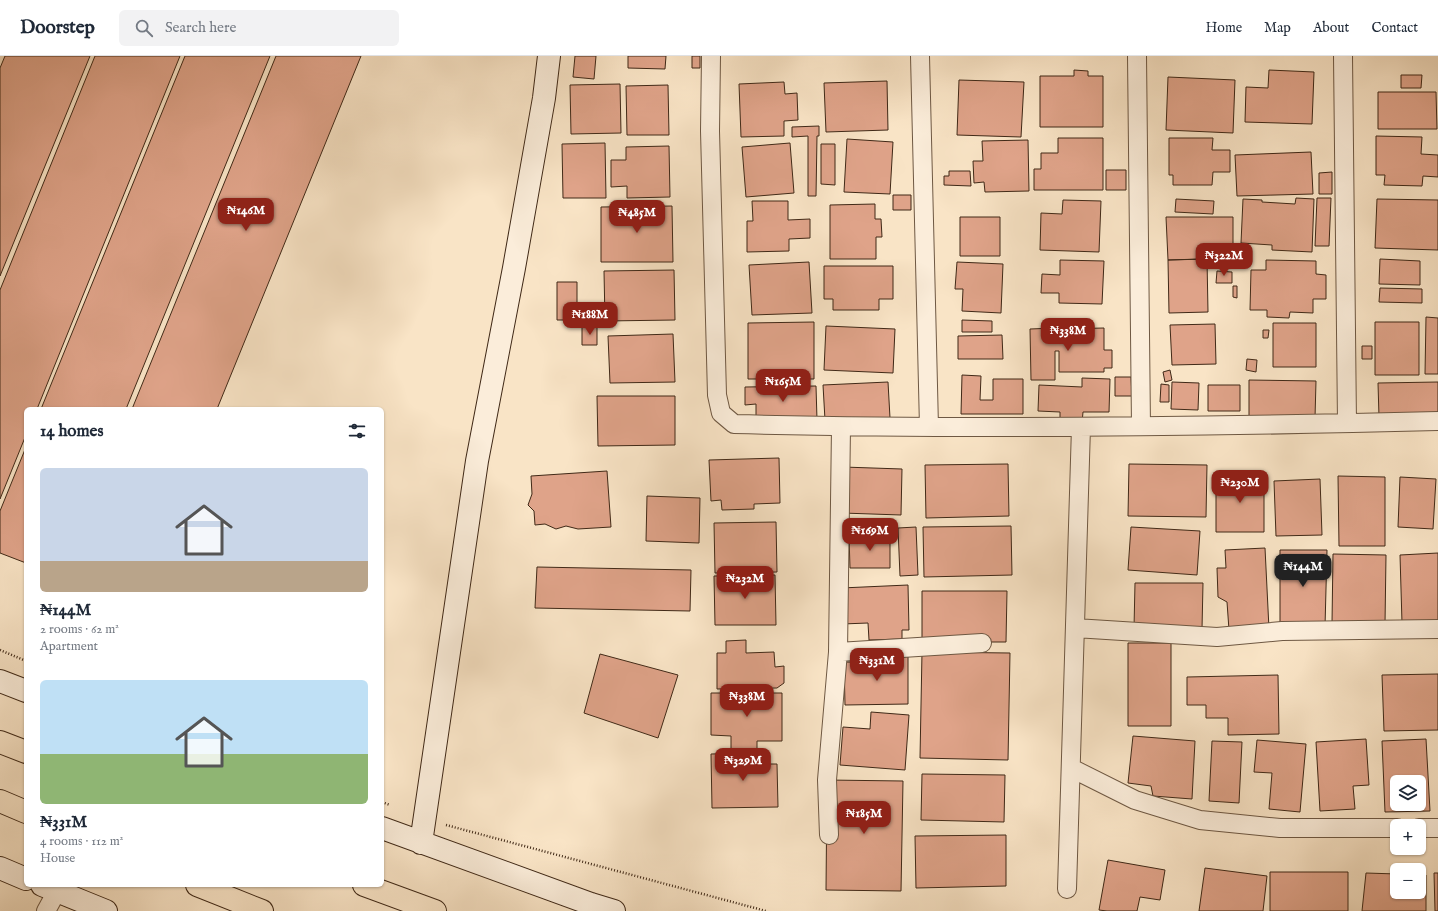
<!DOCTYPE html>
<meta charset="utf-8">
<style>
:root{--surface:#fff;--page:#f2f2f3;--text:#1f2937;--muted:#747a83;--line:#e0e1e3;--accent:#8f2418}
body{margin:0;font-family:"IM FELL English",serif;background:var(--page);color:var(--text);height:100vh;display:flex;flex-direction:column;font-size:15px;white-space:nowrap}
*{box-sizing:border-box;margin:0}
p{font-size:13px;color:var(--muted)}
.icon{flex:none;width:22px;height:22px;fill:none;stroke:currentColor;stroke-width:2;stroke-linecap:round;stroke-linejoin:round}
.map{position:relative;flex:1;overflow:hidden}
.sheet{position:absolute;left:24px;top:351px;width:360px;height:480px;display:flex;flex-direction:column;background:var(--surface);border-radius:6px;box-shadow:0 1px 3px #0004}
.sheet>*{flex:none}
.controls{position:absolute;left:1390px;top:719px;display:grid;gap:8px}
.controls a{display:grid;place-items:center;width:36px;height:36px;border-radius:6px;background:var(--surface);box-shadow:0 1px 3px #0004;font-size:20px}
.price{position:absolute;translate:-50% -34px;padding:0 9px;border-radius:8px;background:var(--accent);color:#fff;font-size:13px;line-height:26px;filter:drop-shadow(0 1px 2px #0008)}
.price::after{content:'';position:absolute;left:50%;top:24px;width:12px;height:9px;margin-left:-6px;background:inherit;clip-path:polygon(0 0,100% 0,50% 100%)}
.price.current{background:#222;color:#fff}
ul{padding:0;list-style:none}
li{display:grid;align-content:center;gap:8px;height:212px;padding:0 16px}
li span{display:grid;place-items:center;height:124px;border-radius:6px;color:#555}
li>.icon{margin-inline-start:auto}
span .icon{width:72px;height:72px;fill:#fffc;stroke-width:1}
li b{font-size:17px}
h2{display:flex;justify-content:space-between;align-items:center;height:48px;padding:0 16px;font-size:17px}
header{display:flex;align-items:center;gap:24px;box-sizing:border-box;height:56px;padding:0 20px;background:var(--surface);border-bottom:1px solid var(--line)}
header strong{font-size:19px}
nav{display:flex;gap:22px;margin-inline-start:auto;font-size:14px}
.search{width:280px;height:36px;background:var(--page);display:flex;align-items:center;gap:10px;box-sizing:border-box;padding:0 14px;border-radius:6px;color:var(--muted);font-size:15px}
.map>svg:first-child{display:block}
.building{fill:#dfa389;stroke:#402917;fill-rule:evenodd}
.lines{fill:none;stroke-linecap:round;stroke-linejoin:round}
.street-casing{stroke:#6e5843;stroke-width:20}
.secondary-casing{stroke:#402917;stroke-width:24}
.highway-casing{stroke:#402917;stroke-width:24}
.path{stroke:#402917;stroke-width:2.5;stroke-dasharray:1 2;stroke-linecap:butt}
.street{stroke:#fbedda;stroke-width:18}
.secondary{stroke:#fbedda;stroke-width:22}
.highway{stroke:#f9e4c6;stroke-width:22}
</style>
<header>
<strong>Doorstep</strong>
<div class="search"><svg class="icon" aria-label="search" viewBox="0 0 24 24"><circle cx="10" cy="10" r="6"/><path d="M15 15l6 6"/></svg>Search here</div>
<nav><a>Home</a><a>Map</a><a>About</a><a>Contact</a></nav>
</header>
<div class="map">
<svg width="1438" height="855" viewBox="0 0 1438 855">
<rect width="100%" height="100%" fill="#f9e4c6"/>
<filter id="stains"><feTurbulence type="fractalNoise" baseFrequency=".005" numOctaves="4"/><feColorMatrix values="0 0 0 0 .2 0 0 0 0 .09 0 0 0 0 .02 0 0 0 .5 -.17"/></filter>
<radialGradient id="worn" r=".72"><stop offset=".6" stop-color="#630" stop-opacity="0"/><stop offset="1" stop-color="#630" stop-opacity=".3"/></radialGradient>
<path class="building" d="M5,0H90L0,220V12Z
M95,0H180L37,353H26V379L0,443V234Z
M185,0H270L126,353H41Z
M276,0H361L217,353H132Z
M575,0H596L594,23L573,21Z
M628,0H666L665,13L628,12Z
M692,0H700V12H692Z
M1074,14L1088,15V20H1103V71H1040V20H1074Z
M1269,14L1314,16L1312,68L1245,66L1246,31L1268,32Z
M1401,19H1422L1421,32H1401Z
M1168,21L1235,24L1233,77L1166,74Z
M959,24L1024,26L1021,81L957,79Z
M887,25L888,74L826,76L824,27Z
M784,26L785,38L797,37L798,64L784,65V80L741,81L739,28Z
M620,28L621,77L571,78L570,29Z
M668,29L669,79H627L626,30Z
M1378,36H1436L1437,73H1378Z
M819,70V80H817L816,140H808V80L792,81V71Z
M1376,80L1422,81L1421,98L1438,99V121L1423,120L1422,130L1384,129L1385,119H1376Z
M1058,82H1103V134H1034V113H1041V97H1058Z
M1169,82H1213L1212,94H1230V116H1213L1212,129H1173V119H1169Z
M847,83L893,86L890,138L844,136Z
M1028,84L1029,135L985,136L984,126L974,127L973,105H983L982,85Z
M605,87L606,142H563L562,88Z
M790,87L794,137L746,141L742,91Z
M821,88H835V129L821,128Z
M669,90L670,141L627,142V130L611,131V104H626V91Z
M1311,96L1313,138L1237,140L1235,99Z
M1106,114H1126V134H1106Z
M949,115H970L971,130L944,129V120H949Z
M1332,116V138H1319V117Z
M893,139H911V154H893Z
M1296,142L1314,143L1312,196L1272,194V189L1241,187L1243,143L1262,144V146L1295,148Z
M1317,142H1331L1329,190H1315Z
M1176,143L1214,145L1213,158L1175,156Z
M1377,143L1438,144V194L1375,192Z
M1063,144L1101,145L1099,196L1040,194L1041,157L1062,158Z
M752,145H788V164L810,163V182L789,183V195L747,196V165H753Z
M875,148V163H881L882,181H876V203H830V149Z
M672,150L673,206H601V151Z
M960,161H1000V200H960Z
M1166,161H1233V202L1168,204Z
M1207,203L1208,256L1169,257L1168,204Z
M1380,203L1420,205V229L1379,228Z
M1060,204L1104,205L1102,248L1059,247V237H1041L1042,218L1060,219Z
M1266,204L1316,205V218L1326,219V243H1313V257L1290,256L1289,262L1267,261V254H1250L1251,214H1266Z
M809,206L812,257L752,259L749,209Z
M957,206L1003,208L1001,257L962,255L963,233H955Z
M824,210H893V243H879V254H833V243H824Z
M674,214L675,264L605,265L604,215Z
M1217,215L1232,216V227H1216Z
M557,226H577V264H557Z
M1233,230H1237V242L1233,241Z
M1380,232L1422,233V247L1379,246Z
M1426,261L1438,262V318H1425Z
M962,264L992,265V276H962Z
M814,266V323H748V267Z
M1375,266H1419V319H1375Z
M1273,267H1316V311H1273Z
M1215,268L1216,308L1172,309L1170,269Z
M582,270H597V289H582Z
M826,270L895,273L893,317L824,314Z
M1055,272L1054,278H1059V273L1104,272V294H1112V312H1104V316H1059V295H1055V324H1031L1030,273Z
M1263,274H1269L1268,282H1263Z
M673,278L675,326L610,327L608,280Z
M1002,279L1003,303H958V280Z
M1362,290H1372V303H1362Z
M1247,303L1257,304L1256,316L1246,314Z
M1170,314L1172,324L1165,326L1163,316Z
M962,319L981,320L980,344H993V323H1023V358H961Z
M1115,321H1131L1132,340H1115Z
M1082,322L1110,323L1109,356H1083L1082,367H1060V356L1038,355L1039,329L1082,331Z
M1249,324L1316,325L1315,362L1249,361Z
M888,326L890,362L825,364L823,329Z
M1172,326L1199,327L1198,354L1171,353Z
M1438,326V360L1379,361L1378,327Z
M1161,328L1169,329V346H1160Z
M1208,329H1240V355H1208Z
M816,330L817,364L756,366V348L745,349V331Z
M597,340H675V389L598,390Z
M26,391V507L0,497V455Z
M779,402L780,447L754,448V453L722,454L721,444L711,445L709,404Z
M1008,408L1009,460L926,462L925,409Z
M1129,408L1207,409L1206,461L1128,460Z
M843,411L902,413L901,459L842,457Z
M607,415L611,471L578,473L566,470L556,473L545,468L535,469L534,455L528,449L532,438L531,420Z
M1216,419H1264V476H1216Z
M1338,420L1385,421V490H1339Z
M1400,421L1436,423L1433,473L1398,471Z
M1320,423L1322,479L1276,480L1274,425Z
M647,440L700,442L699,487L646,485Z
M776,466L777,516L715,517L714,467Z
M1011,470L1012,519L924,521L923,471Z
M916,471L918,519L900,520L898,472Z
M1131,471L1200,475L1197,519L1128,514Z
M849,480H890V512H850Z
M1265,492L1269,573L1229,574L1227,546L1218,541L1217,512H1226L1225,494Z
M1280,494H1327L1325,571L1280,569Z
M1438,497V566L1402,567L1400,499Z
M1333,498L1386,499L1385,568L1332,567Z
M537,511L691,514L690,555L535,552Z
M775,519L776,569H715L714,520Z
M1135,527H1203L1202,573L1134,572Z
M908,529L909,574H902V583L869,584L868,567L842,568L841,532Z
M922,535H1007L1006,586H922Z
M746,584V597L774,596L775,611L784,610V627L777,632L717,633V597H726V585Z
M1128,587H1171V670H1128Z
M922,596L1010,597L1008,704L920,702Z
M600,598L678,619L658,682L584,657Z
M908,600V648L845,649L844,606H871V601Z
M1438,618V674L1384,675L1382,619Z
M1278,619L1279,678L1228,679V662H1206V649H1187V621Z
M711,637H782V685H757V693H731V680L711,679Z
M871,656L909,659L905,714L840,709L843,671L870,673Z
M1133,680L1195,685L1192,743L1153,740L1151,730L1128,727Z
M1366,683L1369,729L1353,730L1355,753L1320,755L1316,686Z
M1426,683L1430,755L1385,756L1382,685ZM1397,726H1419V748H1397Z
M1257,684L1306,688L1300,756L1269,753L1272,717L1254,716Z
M1212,685L1242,686L1239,747L1209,745Z
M755,697V708H777L778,751L712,752L711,698Z
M922,718L1005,719L1004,766L921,764Z
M827,724L903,725L901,835L826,834Z
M1006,779V830L916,832L915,780Z
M1108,804L1165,814L1160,844L1140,841L1137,855H1107L1099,854Z
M1205,812L1267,820L1263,855H1199Z
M1270,816H1348V855H1270Z
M1366,817L1397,818V836H1419V819H1426V855H1362Z
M1434,817H1438V855H1435Z"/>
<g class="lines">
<g class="street-casing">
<path id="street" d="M711,0L710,75L717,339L721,357L734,368C969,374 1203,371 1438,365
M920,0L929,371
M1137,0L1141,370
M1343,0L1347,367
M1075,572L1217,581L1282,575L1438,573
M838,596L982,587
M1071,712L1135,744L1200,764L1280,772H1397
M1419,772H1438
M829,779L827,724L838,596L841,371
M1067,833L1081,371
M46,855L57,835"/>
</g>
<g class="secondary-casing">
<path id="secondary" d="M0,625L26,635
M382,772L591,848L614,855
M421,787L477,405L514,212L544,42L549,0
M0,812L26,823
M42,829L106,855"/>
</g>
<g class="highway-casing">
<path id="highway" d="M0,686L26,696
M0,745L26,756
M197,829L262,855
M364,829L435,855"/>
</g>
<path class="path" d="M0,594L26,605
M382,746L390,749
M446,769L766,855"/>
<use href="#street" class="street"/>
<use href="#secondary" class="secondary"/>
<use href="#highway" class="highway"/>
</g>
<rect width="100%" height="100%" filter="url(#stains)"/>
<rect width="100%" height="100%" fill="url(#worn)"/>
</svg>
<div class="controls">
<a><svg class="icon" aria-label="layers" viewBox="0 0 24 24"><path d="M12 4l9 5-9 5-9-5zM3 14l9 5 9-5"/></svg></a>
<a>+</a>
<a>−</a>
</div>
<b class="price" style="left:246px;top:176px">₦146M</b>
<b class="price" style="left:637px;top:178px">₦485M</b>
<b class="price" style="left:1224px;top:221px">₦322M</b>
<b class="price" style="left:590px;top:280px">₦188M</b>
<b class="price" style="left:1068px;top:296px">₦338M</b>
<b class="price" style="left:783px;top:347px">₦165M</b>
<b class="price" style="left:1240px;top:448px">₦230M</b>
<b class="price" style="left:870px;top:496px">₦169M</b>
<b class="price current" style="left:1303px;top:532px">₦144M</b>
<b class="price" style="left:745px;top:544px">₦232M</b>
<b class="price" style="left:877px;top:626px">₦331M</b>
<b class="price" style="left:747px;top:662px">₦338M</b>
<b class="price" style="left:743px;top:726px">₦329M</b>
<b class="price" style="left:864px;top:779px">₦185M</b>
<section class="sheet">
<h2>14 homes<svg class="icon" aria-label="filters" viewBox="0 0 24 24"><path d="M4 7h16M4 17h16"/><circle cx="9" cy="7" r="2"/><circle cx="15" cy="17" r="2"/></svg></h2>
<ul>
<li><span style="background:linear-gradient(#c9d6e8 75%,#b9a48a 0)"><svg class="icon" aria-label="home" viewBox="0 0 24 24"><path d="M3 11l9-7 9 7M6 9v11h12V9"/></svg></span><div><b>₦144M</b><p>2 rooms · 62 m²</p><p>Apartment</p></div></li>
<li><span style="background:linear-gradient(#bfe0f5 60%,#8fb573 0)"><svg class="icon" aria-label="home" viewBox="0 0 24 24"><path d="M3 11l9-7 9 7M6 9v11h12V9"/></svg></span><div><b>₦331M</b><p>4 rooms · 112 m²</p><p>House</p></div></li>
</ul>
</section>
</div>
